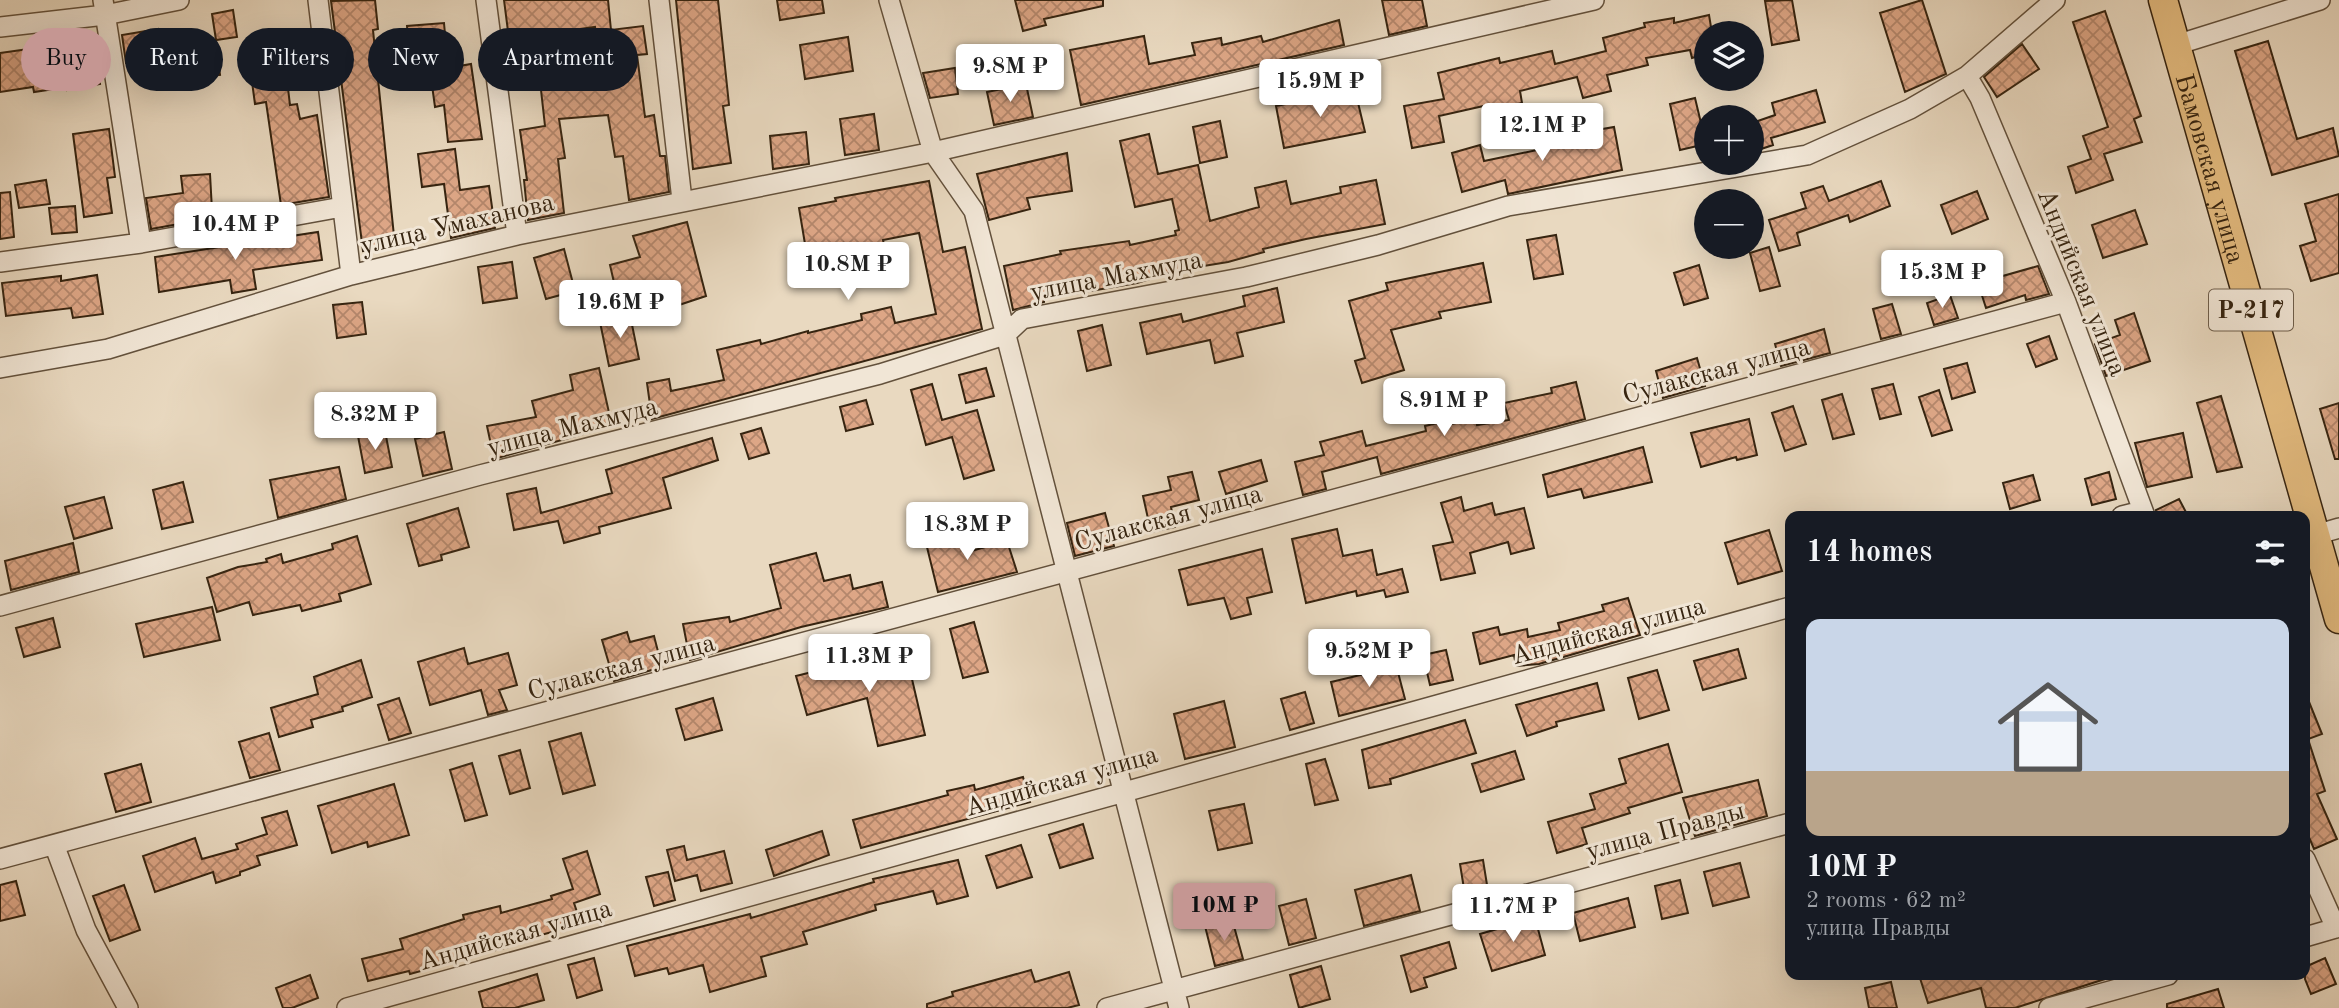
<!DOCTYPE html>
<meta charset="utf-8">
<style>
:root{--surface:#171b24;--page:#20242c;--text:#f1f3f6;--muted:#9ea1a6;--line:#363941;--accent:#c59692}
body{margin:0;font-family:"Old Standard TT",serif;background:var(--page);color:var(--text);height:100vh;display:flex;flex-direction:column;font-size:26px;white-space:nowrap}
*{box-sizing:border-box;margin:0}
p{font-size:23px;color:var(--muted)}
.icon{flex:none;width:38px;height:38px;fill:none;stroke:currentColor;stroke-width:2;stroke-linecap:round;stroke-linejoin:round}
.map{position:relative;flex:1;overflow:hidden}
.side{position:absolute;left:1785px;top:511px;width:525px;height:469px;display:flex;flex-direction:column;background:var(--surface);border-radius:14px;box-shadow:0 7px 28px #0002}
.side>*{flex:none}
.top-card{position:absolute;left:21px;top:28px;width:665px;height:63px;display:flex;gap:14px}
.fabs{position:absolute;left:1694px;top:21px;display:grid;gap:14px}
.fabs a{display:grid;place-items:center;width:70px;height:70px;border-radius:50%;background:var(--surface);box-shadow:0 7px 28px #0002;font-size:35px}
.price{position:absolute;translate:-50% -60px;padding:0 16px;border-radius:7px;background:#fff;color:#222;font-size:23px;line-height:46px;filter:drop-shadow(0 2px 4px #0008)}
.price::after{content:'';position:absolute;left:50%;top:42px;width:21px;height:16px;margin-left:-10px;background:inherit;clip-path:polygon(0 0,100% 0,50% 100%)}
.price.current{background:var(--accent);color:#111}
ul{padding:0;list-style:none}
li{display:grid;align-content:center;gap:14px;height:371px;padding:0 21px}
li+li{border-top:2px solid var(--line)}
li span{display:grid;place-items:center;height:217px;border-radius:14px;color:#555}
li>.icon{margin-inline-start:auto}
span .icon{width:126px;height:126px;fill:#fffc;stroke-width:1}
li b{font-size:30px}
h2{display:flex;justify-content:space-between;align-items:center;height:84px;padding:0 21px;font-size:30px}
.tag{padding:0 24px;border-radius:32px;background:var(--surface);box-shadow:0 7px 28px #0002;font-size:24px;line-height:63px}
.tag.current{background:var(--accent);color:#111}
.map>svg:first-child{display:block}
.building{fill:url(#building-cross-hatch);stroke:#362410;stroke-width:2}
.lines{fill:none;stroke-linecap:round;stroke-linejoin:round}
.minor-casing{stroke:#63513c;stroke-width:22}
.highway-casing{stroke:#362410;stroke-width:31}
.minor{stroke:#f1e6d6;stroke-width:19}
.highway{stroke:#e4bc80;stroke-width:28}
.labels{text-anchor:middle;stroke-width:6;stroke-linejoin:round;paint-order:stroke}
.shield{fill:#f1e6d6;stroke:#6e5e4b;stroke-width:2}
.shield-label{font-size:24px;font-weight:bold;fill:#362410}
.street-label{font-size:26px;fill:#362410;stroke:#f1e6d6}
</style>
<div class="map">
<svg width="2339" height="1008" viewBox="0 0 2339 1008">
<defs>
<pattern id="building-cross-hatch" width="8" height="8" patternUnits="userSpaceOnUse" patternTransform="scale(1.75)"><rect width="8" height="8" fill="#dda686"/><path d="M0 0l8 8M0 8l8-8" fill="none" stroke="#b4876c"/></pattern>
</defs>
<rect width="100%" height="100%" fill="#e9d9c0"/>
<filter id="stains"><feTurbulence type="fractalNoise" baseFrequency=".00286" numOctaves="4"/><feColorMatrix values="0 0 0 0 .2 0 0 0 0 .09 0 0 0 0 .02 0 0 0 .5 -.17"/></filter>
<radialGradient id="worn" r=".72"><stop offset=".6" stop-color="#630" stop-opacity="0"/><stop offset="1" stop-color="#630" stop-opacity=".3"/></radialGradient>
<path class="building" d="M375,0L378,29L373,30L395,246L363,251L331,1Z
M504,0H608L611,30L643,26L647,54L637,55L645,117L654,115L660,156H665L669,192L629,200L623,156L615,157L608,115L559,119L565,158L558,159L564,213L528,220L524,180H527L520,130L545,126L540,81L594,76V73H600L595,27L509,39Z
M676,0H718L729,105L723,106L731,163L693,169Z
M777,0H822L824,13L780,20Z
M1015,0H1103V6L1044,19L1046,25L1023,31Z
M1382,0H1422L1427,26L1389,35Z
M1792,0L1799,40L1772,45L1765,1Z
M1922,0L1946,74L1905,92L1880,13Z
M233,10L237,37L216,40L212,14Z
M2105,11L2141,116L2134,119L2142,142L2104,154L2113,180L2076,193L2068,167L2091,159L2083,136L2108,127L2073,22Z
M1709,15L1712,33H1706V54L1692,58L1690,50L1646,58L1648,65L1607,75L1611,91L1583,98L1577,77L1520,91L1522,103L1489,110L1488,105L1439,116L1444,142L1412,148L1404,106L1444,99L1438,73L1499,58L1500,63L1552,51L1555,64L1606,51L1603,38L1645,27L1644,23L1674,18V23Z
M1339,20L1344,45L1081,105L1070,50L1144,36L1149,64L1195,55L1192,43L1221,38L1222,45L1261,36L1263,42Z
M444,23L448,68L471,64L482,139L448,142L444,105L435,107L429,63L410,65L407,26Z
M158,29L162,57L126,63L122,35Z
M848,37L853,71L805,79L800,45Z
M93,40L100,84L67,90V87L34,92L33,87L0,92V53Z
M2268,41L2297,139L2333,128L2339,156L2272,175L2235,51Z
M2022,44L2039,69L1997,97L1984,77Z
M216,46L220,75L169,81L166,53Z
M285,63L290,105L297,104L300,119L317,115L329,197L281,205L266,102L255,104L250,67Z
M955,68L958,94L930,98L923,73Z
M1026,84L1033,117L994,125L987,92Z
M1355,90L1365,132L1284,148L1276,106Z
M1816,90L1825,122L1771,138L1773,145L1752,152V123L1775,115L1772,103Z
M1695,98L1706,144L1680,150L1670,104Z
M874,114L879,150L845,155L840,119Z
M1220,121L1227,157L1200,163L1193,127Z
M1614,127L1622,170L1508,194L1505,180L1462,192L1452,153L1480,145L1484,161L1542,149L1540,140Z
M109,129L115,177L107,178L112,213L84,217L73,134Z
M806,132L809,164L773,169L770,136Z
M1149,134L1158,174L1198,165L1210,221L1259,207L1255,188L1286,181L1291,204L1341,193L1340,187L1376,180L1385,224L1306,239L1263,249L1264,252L1228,262L1179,270L1137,283L1044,299V302L1013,310L1004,266L1061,254L1060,251L1129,241L1130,245L1176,235L1175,231L1179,230L1172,199L1135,207L1120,141Z
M455,149L460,190L489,186L495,228L451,238L444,184L422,187L418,154Z
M1067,153L1072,191L1027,198L1030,209L989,220L977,174Z
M210,174L212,210L177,213L179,224L151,229L146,198L183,193L181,176Z
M46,180L50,204L19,208L15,185Z
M929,181L943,252L965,247L982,329L652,419L647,383L669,379L671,391L724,380L717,350L760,340L761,344L808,331V333L862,320L861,314L891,307L895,323L936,314L919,233L883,240L885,249L845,256L843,243L806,250L799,208L836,201L835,198Z
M1881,181L1890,206L1850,222L1848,215L1797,233L1800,245L1779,251L1769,220L1806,208L1801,193L1823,186L1829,201Z
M1977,191L1988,219L1952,234L1941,205Z
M10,192L14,237L0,239V193Z
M2339,194V273L2311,281L2300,246L2316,241L2305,204Z
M75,206L77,232L52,234L49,208Z
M2135,210L2147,244L2103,258L2092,225Z
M687,222L706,296L658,312L651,292L618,300L610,265L640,257L633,236Z
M318,232L322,260L253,270L256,289L232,293L230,280L159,292L155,257Z
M1556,235L1563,274L1534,279L1527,240Z
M1769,247L1780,286L1760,291L1750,253Z
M564,249L575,291L546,299L534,258Z
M512,262L517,298L483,303L478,267Z
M1483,263L1491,302L1439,312L1441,318L1391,330L1404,370L1362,383L1355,361L1365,358L1349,301L1388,290L1386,283Z
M1699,265L1708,298L1684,305L1674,273Z
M2038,266L2049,294L2026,300L2025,295L1986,308L1978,283Z
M97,275L103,314L73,318L71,308L6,316L2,283L61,276V281Z
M1277,288L1284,322L1237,333L1243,356L1215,363L1210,340L1147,354L1140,323L1181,314L1183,322L1245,306L1243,296Z
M1950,295L1958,318L1934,325L1927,303Z
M362,302L366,334L337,338L333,305Z
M1892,304L1901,334L1881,339L1873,309Z
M2134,313L2150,361L2106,376L2095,344L2120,335L2115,320Z
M630,315L639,359L609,366L600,322Z
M1102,325L1111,365L1087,371L1078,331Z
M1824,329L1830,353L1781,366L1775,344Z
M2049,336L2057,359L2036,367L2027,344Z
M1697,358L1705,386L1663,398L1656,371Z
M1967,363L1975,392L1952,399L1944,369Z
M599,368L612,426L494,459L487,426L536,417L532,401L573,390L570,375Z
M986,368L994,396L966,403L959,375Z
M1576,382L1585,419L1381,474L1377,457L1322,472L1326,489L1303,495L1295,462L1324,455L1320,442L1362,431L1366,446L1426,431L1425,426L1450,420L1451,424L1476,419L1477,425L1509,420L1504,403L1552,393L1551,388Z
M932,384L942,420L977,410L994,470L964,479L952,437L926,445L911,390Z
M1893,384L1901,414L1880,419L1872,389Z
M1939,390L1952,430L1932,436L1919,397Z
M1842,394L1854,434L1833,439L1822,400Z
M2221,396L2242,467L2217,472L2197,403Z
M866,400L873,424L846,431L840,407Z
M2339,403V459H2335L2320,409Z
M1793,406L1806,444L1785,451L1772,413Z
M1749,419L1757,455L1737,460L1736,457L1701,467L1691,433Z
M761,428L769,453L749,459L741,434Z
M385,431L392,467L365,473L358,436Z
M444,432L452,469L423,476L415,439Z
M2183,433L2192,477L2147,487L2135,443Z
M712,438L718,460L663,478L671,508L599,527L600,533L564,543L558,521L514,530L507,494L536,488L541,513L612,493L606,470Z
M1643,447L1652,482L1584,498L1581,489L1548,497L1543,475Z
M1261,460L1267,481L1226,494L1219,472Z
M339,467L346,499L278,518L270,480Z
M1192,472L1199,500L1171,507L1175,527L1151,532L1143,496L1171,490L1168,477Z
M2109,472L2116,499L2092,505L2085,479Z
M2033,475L2040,500L2010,509L2003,483Z
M183,482L193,522L162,529L153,490Z
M104,497L112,528L74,539L65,507Z
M1461,497L1464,511L1492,503L1495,515L1524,508L1534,548L1511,554L1508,542L1470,553L1475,573L1441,580L1433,546L1453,542L1441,503Z
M2179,499L2188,516H2157L2156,510Z
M458,508L469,547L441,555L442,560L419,566L407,524Z
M1105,513L1114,546L1075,556L1067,523Z
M1337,529L1343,556L1372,550L1377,575L1402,569L1408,592L1386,597L1384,590L1357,596L1356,591L1306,603L1292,539Z
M1769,530L1782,571L1738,584L1725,543Z
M959,531L964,553L1007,541L1017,572L938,592L925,539Z
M357,536L371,584L339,594L341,601L302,611L300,605L253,615L249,602L217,612L207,578L238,567L267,562L266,559L281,554L283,563L333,549L332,544Z
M73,543L79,572L11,590L5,561Z
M1262,549L1272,592L1247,598L1251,614L1231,619L1224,598L1188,605L1179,570Z
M816,553L824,581L850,575L853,589L882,582L888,607L801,627L690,660L683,624L729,617L730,622L781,608L770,565Z
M1628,598L1640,635L1539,664L1516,666L1514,655L1480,664L1473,633L1498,627L1500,635L1527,629L1528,637L1560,630L1558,623L1604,611L1602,605Z
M212,607L220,640L144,657L136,624Z
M53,618L60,647L24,657L16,628Z
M974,622L988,672L963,678L950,629Z
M627,632L630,642L654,636L662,667L614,681L602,640Z
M464,648L468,664L508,653L517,685L499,690L507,710L488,715L481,690L430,705L418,662Z
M905,649L925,735L878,746L867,698L807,715L796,676Z
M1738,649L1746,678L1703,690L1694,661Z
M1446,650L1453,680L1430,685L1423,655Z
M1394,657L1405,699L1339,716L1331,682L1373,672L1370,663Z
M361,660L372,697L342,707L343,711L311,720L313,727L279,737L271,708L318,694L314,677Z
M1657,670L1669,710L1639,719L1628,678Z
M1597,683L1604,710L1556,722L1557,726L1527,736L1516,705Z
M1305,692L1314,723L1290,730L1281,699Z
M2305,692L2322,734L2308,739L2325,791L2317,794L2337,839L2314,849L2305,828Z
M399,698L411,733L389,740L378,705Z
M713,698L722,730L685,740L676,709Z
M1224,701L1235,747L1185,759L1174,714Z
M1465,720L1476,753L1390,779L1391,784L1369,788L1362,750Z
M269,733L280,770L250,778L239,742Z
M581,733L595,785L563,794L549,742Z
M1668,744L1682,792L1628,808L1630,813L1582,828L1587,844L1557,853L1548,822L1595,809L1590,794L1626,783L1619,759Z
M520,750L530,788L510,794L499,756Z
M1515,751L1524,779L1481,792L1472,764Z
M1325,759L1338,800L1315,805L1306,764Z
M472,763L487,815L465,821L450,770Z
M141,764L151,802L116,812L105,774Z
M1023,777L1030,802L861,848L853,820L948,795L947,791L974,785L975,790Z
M1758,780L1767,816L1695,836L1683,798Z
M394,784L409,835L368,847L367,842L332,853L318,806Z
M1244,804L1252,843L1218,850L1209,811Z
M287,811L297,845L257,856L260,865L240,872V875L216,883L213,872L155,892L143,856L195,838L202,859L238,849L236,844L267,834L262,818Z
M1083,824L1093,858L1060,868L1049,835Z
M822,831L829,855L774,876L766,850Z
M1021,845L1032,877L997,888L986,856Z
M684,846L687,860L724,851L732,883L701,891L697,875L675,881L667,850Z
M587,851L600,894L574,903L581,924L508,944L509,947L428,966V969L410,974L409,971L368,981L362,959L403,949L400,939L464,919L463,915L500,906L501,913L552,899L551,896L573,889L563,859Z
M958,860L968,896L937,904L933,891L875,905L876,910L803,932L807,944L761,957L766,976L710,992L703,965L669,974L667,968L635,976L627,946L750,914L751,918L874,882L873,879Z
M1483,860L1488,891L1465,895L1460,864Z
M1740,863L1749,897L1713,906L1704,872Z
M668,872L675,900L654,906L646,877Z
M1411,875L1420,911L1364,926L1355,890Z
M1680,880L1688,913L1662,919L1655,886Z
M16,881L25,915L0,921V885Z
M124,885L140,930L110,941L93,896Z
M1628,898L1635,927L1580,941L1573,913Z
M1306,899L1316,938L1289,945L1279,906Z
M1535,918L1545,955L1492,971L1480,934Z
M1232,919L1243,959L1215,966L1205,926Z
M1449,942L1456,968L1424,978L1427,987L1411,992L1401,956Z
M594,958L602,990L577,998L568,965Z
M2325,958L2336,984L2311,994L2305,979V967Z
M1321,966L1330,999L1299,1008L1290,975Z
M1031,970L1035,982L1069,972L1079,1005L1067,1008H927V1004L953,996L952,992Z
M537,974L544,1000L515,1008H483L479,992Z
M310,975L318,998L292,1008H283L276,988Z
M1919,975H2107L2108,978L2015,1008H1986L1981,988L1928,1003Z
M1891,982L1897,1008H1869L1865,988Z
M2218,989L2224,1008H2167V1004Z"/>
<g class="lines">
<g class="minor-casing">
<path id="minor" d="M103,0L141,243
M318,0L351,275
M486,0L517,235
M659,0L682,200
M889,0L933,152L974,211L1179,1008
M0,27L105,15L179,0
M2176,45L2320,0
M1967,76L1980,98L2066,302L2145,516
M0,262L141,243L342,207
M0,368L108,349L351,275L517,235L933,152L1594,0
M2122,516L2142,511
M2315,535L2339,528
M0,606L480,475L880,374L1005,335L1022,319L1246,277L1378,245L1508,206L1807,155L1910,109L1967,76L2055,0
M55,847L86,930L128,1008
M0,859L2066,302
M2305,859L2336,928L2339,927
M2305,937L2336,928
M347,1008L1790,607
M1107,1008L1790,823
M2049,1008L2168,975"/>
</g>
<g class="highway-casing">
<g id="highway">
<path id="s1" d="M2163,0L2339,619"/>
</g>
</g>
<use href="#minor" class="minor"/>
<use href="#highway" class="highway"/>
</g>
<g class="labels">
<rect class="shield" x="2209" y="289.5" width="84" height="41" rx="5"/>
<g class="shield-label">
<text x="2251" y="318">Р-217</text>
</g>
<g class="street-label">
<text dy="9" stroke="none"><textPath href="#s1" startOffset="175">Бамовская улица</textPath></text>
<text transform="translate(457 223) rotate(-13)" y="9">улица Умаханова</text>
<text transform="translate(1116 275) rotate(-11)" y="9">улица Махмуда</text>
<text transform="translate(2083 282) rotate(68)" y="9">Андийская улица</text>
<text transform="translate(1716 370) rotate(-15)" y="9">Сулакская улица</text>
<text transform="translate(572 426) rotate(-14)" y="9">улица Махмуда</text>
<text transform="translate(1168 517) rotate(-15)" y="9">Сулакская улица</text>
<text transform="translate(1608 630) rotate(-15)" y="9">Андийская улица</text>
<text transform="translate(621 666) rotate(-15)" y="9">Сулакская улица</text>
<text transform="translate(1061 780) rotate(-16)" y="9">Андийская улица</text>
<text transform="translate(1665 830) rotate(-15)" y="9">улица Правды</text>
<text transform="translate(515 934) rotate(-16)" y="9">Андийская улица</text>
</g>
</g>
<rect width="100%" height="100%" filter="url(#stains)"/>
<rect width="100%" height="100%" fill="url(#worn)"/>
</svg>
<div class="fabs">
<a><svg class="icon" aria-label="layers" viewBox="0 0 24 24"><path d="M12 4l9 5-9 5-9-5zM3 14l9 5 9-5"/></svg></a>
<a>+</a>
<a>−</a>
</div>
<b class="price" style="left:1010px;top:104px">9.8M ₽</b>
<b class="price" style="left:1320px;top:119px">15.9M ₽</b>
<b class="price" style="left:1542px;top:163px">12.1M ₽</b>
<b class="price" style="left:235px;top:262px">10.4M ₽</b>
<b class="price" style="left:848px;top:302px">10.8M ₽</b>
<b class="price" style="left:1942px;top:310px">15.3M ₽</b>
<b class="price" style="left:620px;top:340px">19.6M ₽</b>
<b class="price" style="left:1444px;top:438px">8.91M ₽</b>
<b class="price" style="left:375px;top:452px">8.32M ₽</b>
<b class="price" style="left:967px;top:562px">18.3M ₽</b>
<b class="price" style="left:1369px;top:689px">9.52M ₽</b>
<b class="price" style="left:869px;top:694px">11.3M ₽</b>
<b class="price current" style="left:1224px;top:943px">10M ₽</b>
<b class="price" style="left:1513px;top:944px">11.7M ₽</b>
<div class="top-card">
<a class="tag current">Buy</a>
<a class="tag">Rent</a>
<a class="tag">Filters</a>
<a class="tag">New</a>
<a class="tag">Apartment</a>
</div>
<section class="side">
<h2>14 homes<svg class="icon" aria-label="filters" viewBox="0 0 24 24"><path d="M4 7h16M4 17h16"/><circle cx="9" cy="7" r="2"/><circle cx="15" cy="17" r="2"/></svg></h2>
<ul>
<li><span style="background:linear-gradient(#c9d6e8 70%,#b9a48a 0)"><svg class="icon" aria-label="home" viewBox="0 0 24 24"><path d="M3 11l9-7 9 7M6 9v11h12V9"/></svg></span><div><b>10M ₽</b><p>2 rooms · 62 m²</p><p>улица Правды</p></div></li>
</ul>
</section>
</div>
